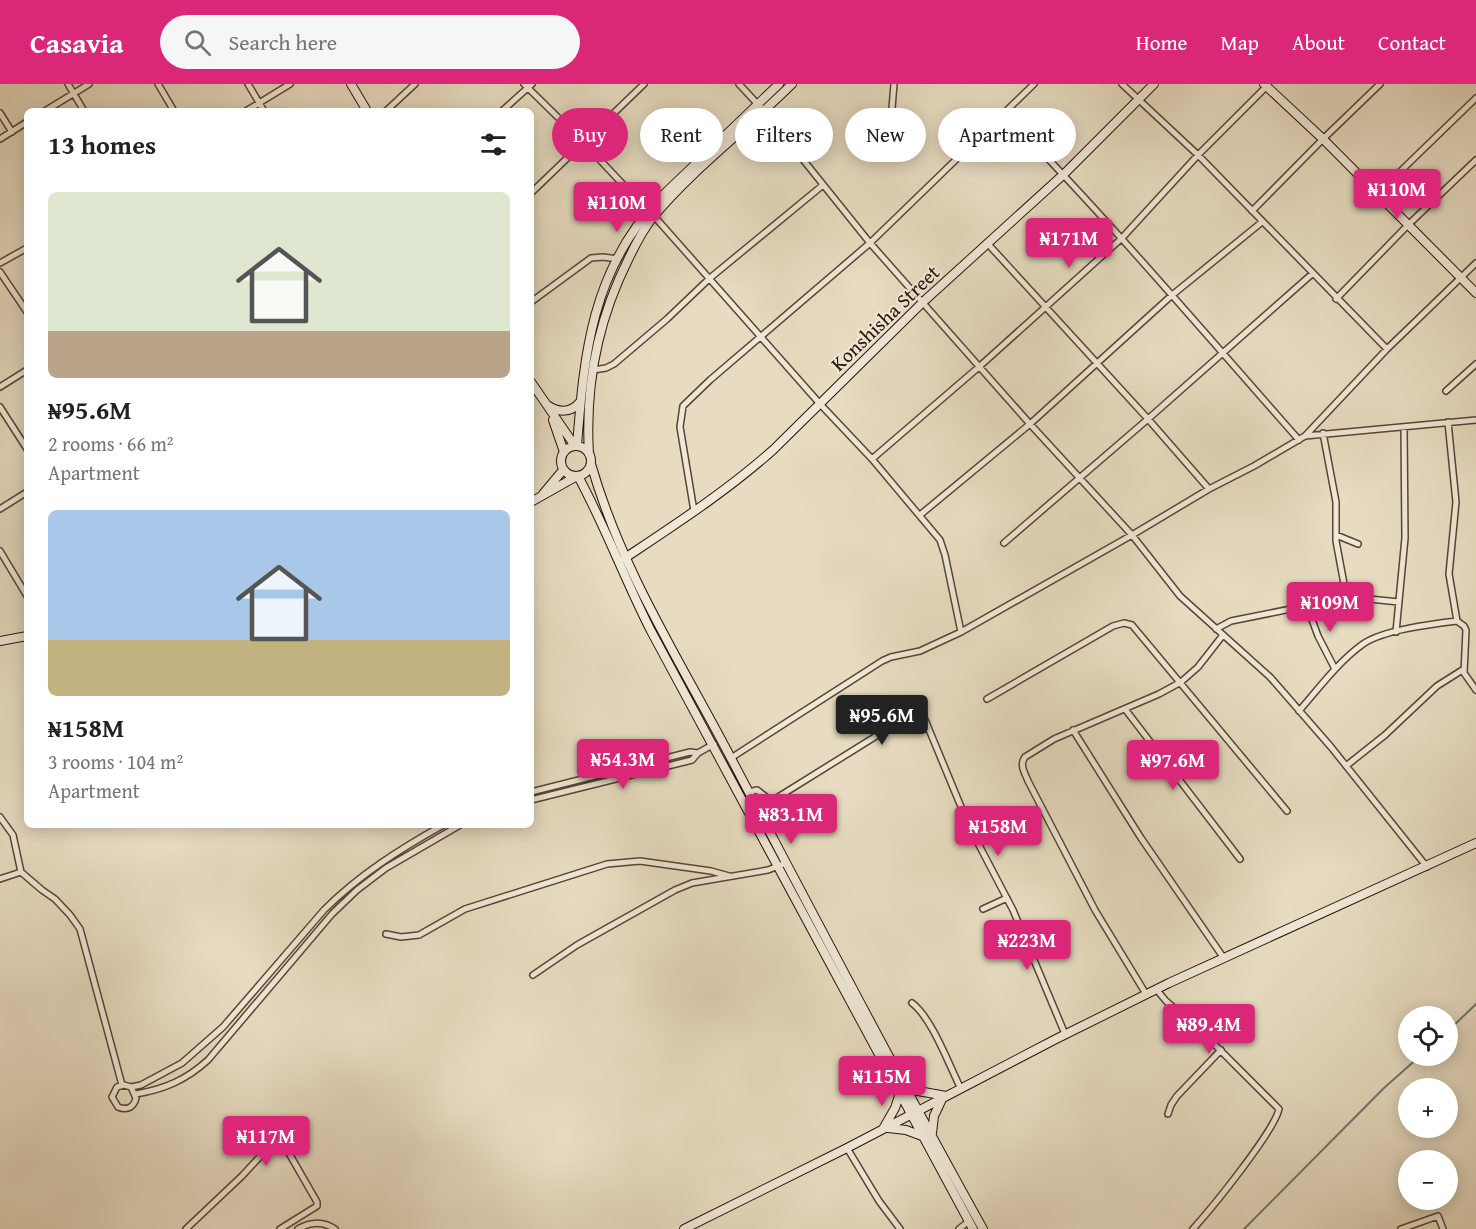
<!DOCTYPE html>
<meta charset="utf-8">
<style>
:root{--surface:#fff;--page:#f6f6f6;--text:#202124;--muted:#757577;--accent:#db2777}
body{margin:0;font-family:"Gentium Book Plus",serif;background:var(--page);color:var(--text);height:100vh;display:flex;flex-direction:column;font-size:22px;white-space:nowrap}
*{box-sizing:border-box;margin:0}
p{font-size:20px;color:var(--muted)}
.icon{flex:none;width:33px;height:33px;fill:none;stroke:currentColor;stroke-width:2;stroke-linecap:round;stroke-linejoin:round}
.map{position:relative;flex:1;overflow:hidden}
.details{position:absolute;left:24px;top:24px;width:510px;height:720px;display:flex;flex-direction:column;background:var(--surface);border-radius:9px;box-shadow:0 3px 15px #0003}
.details>*{flex:none}
.hud{position:absolute;left:552px;top:24px;width:570px;height:54px;display:flex;gap:12px}
.tools{position:absolute;left:1398px;top:922px;display:grid;gap:12px}
.tools a{display:grid;place-items:center;width:60px;height:60px;border-radius:50%;background:var(--surface);box-shadow:0 3px 15px #0003;font-size:30px}
.price{position:absolute;translate:-50% -51px;padding:0 14px;border-radius:6px;background:var(--accent);color:#fff;font-size:20px;line-height:39px;filter:drop-shadow(0 2px 3px #0008)}
.price::after{content:'';position:absolute;left:50%;top:36px;width:18px;height:14px;margin-left:-9px;background:inherit;clip-path:polygon(0 0,100% 0,50% 100%)}
.price.current{background:#222;color:#fff}
ul{padding:0;list-style:none}
li{display:grid;align-content:center;gap:12px;height:318px;padding:0 24px}
li span{display:grid;place-items:center;height:186px;border-radius:9px;color:#555}
li>.icon{margin-inline-start:auto}
span .icon{width:108px;height:108px;fill:#fffc;stroke-width:1}
li b{font-size:26px}
h2{display:flex;justify-content:space-between;align-items:center;height:72px;padding:0 24px;font-size:26px}
.chip{padding:0 21px;border-radius:27px;background:var(--surface);box-shadow:0 3px 15px #0003;font-size:21px;line-height:54px}
.chip.current{background:var(--accent);color:#fff}
header{display:flex;align-items:center;gap:36px;box-sizing:border-box;height:84px;padding:0 30px;background:var(--accent);color:#fff}
header strong{font-size:28px}
nav{display:flex;gap:33px;margin-inline-start:auto;font-size:21px}
.search{width:420px;height:54px;background:var(--page);display:flex;align-items:center;gap:15px;box-sizing:border-box;padding:0 21px;border-radius:33px;color:var(--muted);font-size:22px}
.map>svg:first-child{display:block}
.lines{fill:none;stroke-linecap:round;stroke-linejoin:round}
.stream{stroke:#6f7673;stroke-width:2}
.street-casing{stroke:#5a4433;stroke-width:8}
.secondary-casing{stroke:#2b1104;stroke-width:10}
.street{stroke:#efe8d7;stroke-width:5}
.secondary{stroke:#efe8d7;stroke-width:8}
.labels{text-anchor:middle;stroke-width:4.5;stroke-linejoin:round;paint-order:stroke}
.street-label{font-size:20px;fill:#2b1104;stroke:#efe8d7}
</style>
<header>
<strong>Casavia</strong>
<div class="search"><svg class="icon" aria-label="search" viewBox="0 0 24 24"><circle cx="10" cy="10" r="6"/><path d="M15 15l6 6"/></svg>Search here</div>
<nav><a>Home</a><a>Map</a><a>About</a><a>Contact</a></nav>
</header>
<div class="map">
<svg width="1476" height="1145" viewBox="0 0 1476 1145">
<rect width="100%" height="100%" fill="#e7dcc1"/>
<filter id="stains"><feTurbulence type="fractalNoise" baseFrequency=".00333" numOctaves="4"/><feColorMatrix values="0 0 0 0 .2 0 0 0 0 .09 0 0 0 0 .02 0 0 0 .5 -.17"/></filter>
<radialGradient id="worn" r=".72"><stop offset=".6" stop-color="#630" stop-opacity="0"/><stop offset="1" stop-color="#630" stop-opacity=".3"/></radialGradient>
<g class="lines">
<path class="stream" d="M1448,947L1476,920
M1244,1145L1384,1004L1420,972"/>
<g class="street-casing">
<path id="street" d="M68,0L84,27
M158,0L174,27
M248,0L264,27
M524,0L584,59L648,127
M739,0L764,27L870,159L1030,340L1132,451L1180,512L1270,593L1331,663L1427,783
M1122,0L1198,71L1387,265
M892,24L894,0
M45,27L89,0
M246,27L290,0
M386,27L415,0
M502,27L532,0
M0,29L12,48
M1005,30C1107,134 1202,246 1299,356
M0,55L27,38
M531,109L644,0
M1378,109L1476,14
M1252,127L1323,55L1380,0
M654,132L821,321L872,375L940,456L945,471L961,548
M988,160L1148,335L1209,405
M0,179L27,164
M0,188L27,228
M1336,215L1408,141L1476,76
M531,218L591,174L603,173L618,175
M593,286L606,284L614,280L667,235L710,194L823,101
M0,303L27,286
M1446,307L1476,280
M0,323L27,365
M1448,338L1456,418L1449,490L1457,537
M1323,349L1336,418V457L1347,516
M1305,352L1387,265L1476,179
M872,375L980,282L1122,154L1198,71L1268,1
M0,425L27,408
M694,427L680,343L683,322L710,296L870,159L1034,0
M920,431L1030,340L1171,212L1262,138
M1336,451L1358,460
M1004,459L1148,335L1312,190
M0,467L27,512
M1307,522L1318,552L1335,585
M1216,545L1231,537L1326,518L1359,514L1399,518
M1396,548L1405,454L1404,343
M987,615L1113,542L1124,539L1132,541L1287,727
M1125,625L1240,775
M1299,627C1319,604 1338,578 1363,560C1383,546 1432,540 1457,537L1464,542L1466,546L1464,589L1476,606
M1073,646L1141,754L1223,873
M731,674L882,577L891,573L920,567L961,548L1132,451L1209,405L1254,382L1305,352L1476,336
M1346,682L1385,651L1437,602L1464,585
M531,708L690,668L698,669
M749,708L757,706L770,716L775,715L910,631L921,629L923,631L969,742L1013,826L1065,950
M531,716L692,676L698,669L714,660
M0,733L13,751L21,788L42,806L55,815L70,831L80,845L122,1001
M0,795L21,788
M983,825L1007,814
M386,850L401,853L419,851L465,825L607,780L640,777L711,787L729,792
M533,891L577,861L675,806L692,799L768,786L786,779
M1156,905L1166,917L1202,948L1279,1025C1274,1048 1211,1125 1193,1145
M1146,910L1095,826L1028,697C1025,689 1019,681 1025,673L1054,655L1159,610L1181,598L1198,583L1223,551
M912,919C932,934 949,981 961,1005
M131,1003L136,1014C134,1023 127,1027 118,1023L112,1013L117,1003L124,1001L131,1003L141,1001L182,979L223,943L324,826C359,791 400,765 443,741
M136,1010C165,1005 186,996 208,976L332,830L357,806L386,784L460,741
M1168,1030L1171,1021L1177,1012L1221,966
M847,1064L879,1117L900,1145
M186,1145L242,1092L267,1065L277,1061L286,1064L317,1118V1122L280,1145
M298,1145C310,1138 323,1137 335,1145
M959,1145L969,1137
M1401,1145L1438,1132L1443,1145"/>
</g>
<g class="secondary-casing">
<path id="secondary" d="M351,0L367,27
M1264,0L1323,55L1476,209
M531,298L575,362
M547,321C559,329 571,329 580,318
M553,336L564,368
M577,362C584,269 592,186 660,114L779,0
M561 377a15 15 0 1 1 30 0a15 15 0 1 1-30 0Z
M589,370C585,303 598,236 628,176C635,161 643,146 653,133C694,84 747,45 792,0
M591,380C622,488 681,578 733,678C815,834 897,991 983,1145
M578,392C605,442 625,496 651,547L973,1145
M543,410L563,386
M531,418L577,392
M625,474C676,440 727,407 773,366L923,218L1064,90L1154,0
M0,557L27,552
M907,1005L946,1012
M888,1044L906,1046L922,1052
M883,1045L895,1024L900,1009
M932,1049L934,1032L942,1015
M684,1145L847,1064L1056,955L1169,899L1476,759"/>
</g>
<use href="#street" class="street"/>
<use href="#secondary" class="secondary"/>
</g>
<g class="labels">
<g class="street-label">
<text transform="translate(885 234) rotate(-44)" y="7">Konshisha Street</text>
</g>
</g>
<rect width="100%" height="100%" filter="url(#stains)"/>
<rect width="100%" height="100%" fill="url(#worn)"/>
</svg>
<div class="tools">
<a><svg class="icon" aria-label="locate" viewBox="0 0 24 24"><circle cx="12" cy="12" r="6"/><path d="M12 2v4M12 18v4M2 12h4M18 12h4"/></svg></a>
<a>+</a>
<a>−</a>
</div>
<b class="price" style="left:1397px;top:136px">₦110M</b>
<b class="price" style="left:617px;top:149px">₦110M</b>
<b class="price" style="left:1069px;top:185px">₦171M</b>
<b class="price" style="left:1330px;top:549px">₦109M</b>
<b class="price current" style="left:882px;top:662px">₦95.6M</b>
<b class="price" style="left:623px;top:706px">₦54.3M</b>
<b class="price" style="left:1173px;top:707px">₦97.6M</b>
<b class="price" style="left:791px;top:761px">₦83.1M</b>
<b class="price" style="left:998px;top:773px">₦158M</b>
<b class="price" style="left:1027px;top:887px">₦223M</b>
<b class="price" style="left:1209px;top:971px">₦89.4M</b>
<b class="price" style="left:882px;top:1023px">₦115M</b>
<b class="price" style="left:266px;top:1083px">₦117M</b>
<div class="hud">
<a class="chip current">Buy</a>
<a class="chip">Rent</a>
<a class="chip">Filters</a>
<a class="chip">New</a>
<a class="chip">Apartment</a>
</div>
<section class="details">
<h2>13 homes<svg class="icon" aria-label="filters" viewBox="0 0 24 24"><path d="M4 7h16M4 17h16"/><circle cx="9" cy="7" r="2"/><circle cx="15" cy="17" r="2"/></svg></h2>
<ul>
<li><span style="background:linear-gradient(#dfe7d0 75%,#b9a48a 0)"><svg class="icon" aria-label="home" viewBox="0 0 24 24"><path d="M3 11l9-7 9 7M6 9v11h12V9"/></svg></span><div><b>₦95.6M</b><p>2 rooms · 66 m²</p><p>Apartment</p></div></li>
<li><span style="background:linear-gradient(#a9c7e8 70%,#c2b280 0)"><svg class="icon" aria-label="home" viewBox="0 0 24 24"><path d="M3 11l9-7 9 7M6 9v11h12V9"/></svg></span><div><b>₦158M</b><p>3 rooms · 104 m²</p><p>Apartment</p></div></li>
</ul>
</section>
</div>
